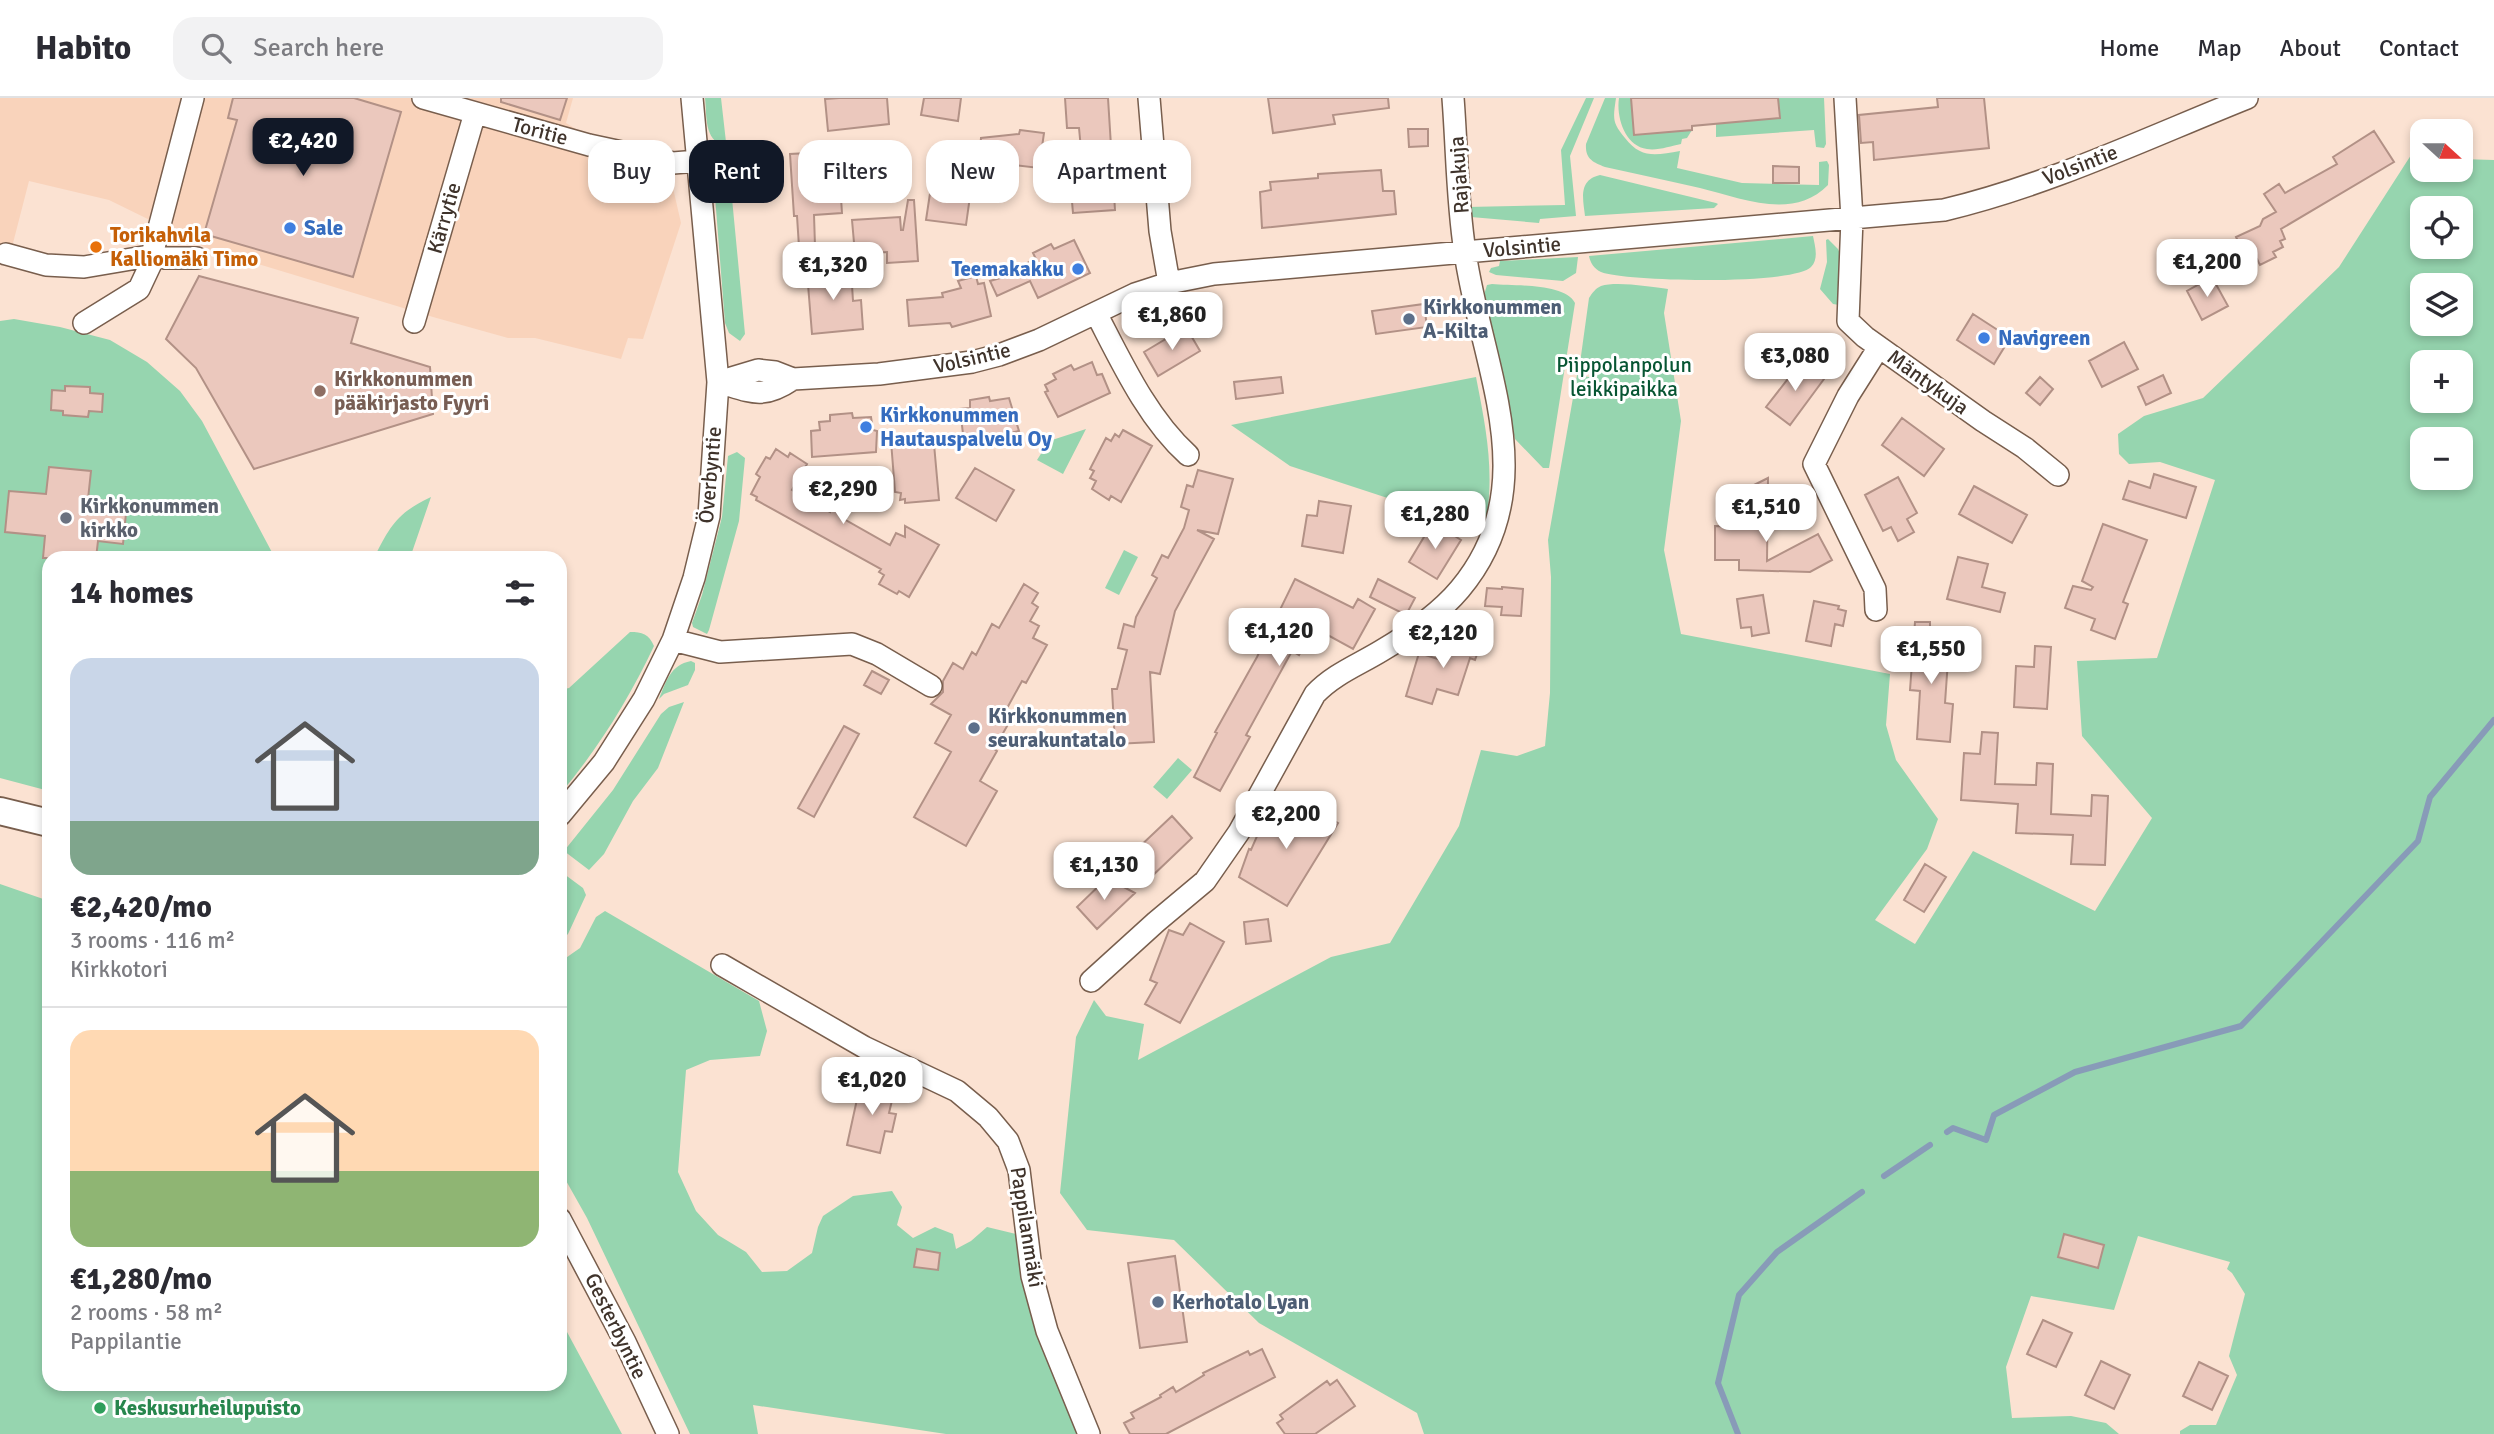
<!DOCTYPE html>
<meta charset="utf-8">
<style>
:root{--surface:#fff;--page:#f2f2f3;--text:#2b2b33;--muted:#7c7c81;--line:#e1e1e2;--accent:#111827}
body{margin:0;font-family:Signika,sans-serif;background:var(--page);color:var(--text);height:100vh;display:flex;flex-direction:column;font-size:26px;white-space:nowrap}
*{box-sizing:border-box;margin:0}
p{font-size:23px;color:var(--muted)}
.icon{flex:none;width:38px;height:38px;fill:none;stroke:currentColor;stroke-width:2;stroke-linecap:round;stroke-linejoin:round}
.map{position:relative;flex:1;overflow:hidden}
.details{position:absolute;left:42px;top:453px;width:525px;height:840px;display:flex;flex-direction:column;background:var(--surface);border-radius:21px;box-shadow:0 4px 10px #0003}
.details>*{flex:none}
.hud{position:absolute;left:588px;top:42px;width:665px;height:63px;display:flex;gap:14px}
.needle{width:46px;rotate:111deg}
.buttons{position:absolute;left:2410px;top:21px;display:grid;gap:14px}
.buttons a{display:grid;place-items:center;width:63px;height:63px;border-radius:14px;background:var(--surface);box-shadow:0 4px 10px #0003;font-size:35px}
.price{position:absolute;translate:-50% -60px;padding:0 16px;border-radius:14px;background:#fff;color:#222;font-size:23px;line-height:46px;filter:drop-shadow(0 2px 4px #0008)}
.price::after{content:'';position:absolute;left:50%;top:42px;width:21px;height:16px;margin-left:-10px;background:inherit;clip-path:polygon(0 0,100% 0,50% 100%)}
.price.current{background:var(--accent);color:#fff}
ul{padding:0;list-style:none}
li{display:grid;align-content:center;gap:14px;height:371px;padding:0 28px}
li+li{border-top:2px solid var(--line)}
li span{display:grid;place-items:center;height:217px;border-radius:21px;color:#555}
li>.icon{margin-inline-start:auto}
span .icon{width:126px;height:126px;fill:#fffc;stroke-width:1}
li b{font-size:30px}
h2{display:flex;justify-content:space-between;align-items:center;height:84px;padding:0 28px;font-size:30px}
.pill{padding:0 24px;border-radius:21px;background:var(--surface);box-shadow:0 4px 10px #0003;font-size:24px;line-height:63px}
.pill.current{background:var(--accent);color:#fff}
header{display:flex;align-items:center;gap:42px;box-sizing:border-box;height:98px;padding:0 35px;background:var(--surface);border-bottom:2px solid var(--line)}
header strong{font-size:33px}
nav{display:flex;gap:38px;margin-inline-start:auto;font-size:24px}
.search{width:490px;height:63px;background:var(--page);display:flex;align-items:center;gap:18px;box-sizing:border-box;padding:0 24px;border-radius:21px;color:var(--muted);font-size:26px}
.map>svg:first-child{display:block}
.built{fill:#f9d3bb}
.green{fill:#96d5af;fill-rule:evenodd}
.lines{fill:none;stroke-linecap:round;stroke-linejoin:round}
.stream{stroke:#889bb8;stroke-width:6}
.building{fill:#ebc8bd;stroke:#b29186;stroke-width:2}
.minor-casing{stroke:#785e4d;stroke-width:24}
.major-casing{stroke:#785e4d;stroke-width:30}
.minor{stroke:#fff;stroke-width:21}
.major{stroke:#fff;stroke-width:26}
.shop-dot{fill:#3f7fe0;stroke:#fff;stroke-width:2.5}
.food-dot{fill:#e8710a;stroke:#fff;stroke-width:2.5}
.service-dot{fill:#5c6f8a;stroke:#fff;stroke-width:2.5}
.education-dot{fill:#8d6e63;stroke:#fff;stroke-width:2.5}
.worship-dot{fill:#6b7280;stroke:#fff;stroke-width:2.5}
.leisure-dot{fill:#2e9e5b;stroke:#fff;stroke-width:2.5}
.labels{text-anchor:middle;stroke-width:6;stroke-linejoin:round;paint-order:stroke}
.street-label{font-size:21px;fill:#3f332b;stroke:#fff}
.shop-label{font-size:21px;font-weight:bold;fill:#366cbe;stroke:#fff;text-anchor:start}
.food-label{font-size:21px;font-weight:bold;fill:#c56008;stroke:#fff;text-anchor:start}
.service-label{font-size:21px;font-weight:bold;fill:#4e5e75;stroke:#fff;text-anchor:start}
.park-label{font-size:21px;fill:#075533;stroke:#fff}
.education-label{font-size:21px;font-weight:bold;fill:#785e54;stroke:#fff;text-anchor:start}
.worship-label{font-size:21px;font-weight:bold;fill:#5b616d;stroke:#fff;text-anchor:start}
.leisure-label{font-size:21px;font-weight:bold;fill:#27864d;stroke:#fff;text-anchor:start}
</style>
<header>
<strong>Habito</strong>
<div class="search"><svg class="icon" aria-label="search" viewBox="0 0 24 24"><circle cx="10" cy="10" r="6"/><path d="M15 15l6 6"/></svg>Search here</div>
<nav><a>Home</a><a>Map</a><a>About</a><a>Contact</a></nav>
</header>
<div class="map">
<svg width="2494" height="1336" viewBox="0 0 2494 1336">
<rect width="100%" height="100%" fill="#fbe2d2"/>
<path class="built" d="M0,0H573L566,25L673,90L681,125L643,241L628,240L621,261L535,240H508L433,219L209,151L109,102L29,83L12,149L0,147Z"/>
<path class="green" d="M705,0H721L726,44L724,47C704,43 707,17 705,0Z
M1586,0H1594L1570,58L1576,118L1540,121L1539,125L1471,119L1467,109L1565,107L1561,52Z
M1605,0H1616C1613,21 1612,24 1625,40C1641,61 1656,57 1680,53L1677,70L1742,85L1819,87V64L1827,63L1829,67L1828,87C1793,123 1741,100 1700,90C1669,83 1637,76 1605,69C1593,64 1585,61 1586,46Z
M1619,0H1631L1635,37L1692,32L1687,40L1682,41L1681,46C1671,48 1657,53 1647,51C1625,48 1616,19 1619,0Z
M1778,0H1824L1826,46L1824,50L1816,49L1814,32L1716,39V26L1779,20Z
M2422,40V72H2460L2461,61L2494,62V1336H2180V1333L2190,1327H2216L2237,1277L2229,1258L2245,1196L2232,1175L2227,1171L2230,1164L2138,1138L2114,1212L2031,1198L2006,1269L2012,1320L2071,1318L2106,1325L2119,1336H1424L1417,1315L1259,1225L1174,1142L1087,1132L1060,1095L1076,939L1094,902L1106,918L1144,926L1138,962L1331,859L1390,845L1459,728L1481,652L1517,658L1545,648L1550,595L1551,479L1548,442L1577,277L1589,279L1592,270L1583,269L1580,265L1589,200C1592,195 1596,190 1601,188C1617,183 1651,189 1668,191L1664,215L1681,323L1664,452L1681,536L1890,576L1886,627L1896,662L1938,721L1927,751L1875,822L1915,846L1973,753L2095,813L2152,720L2082,638L2077,563L2157,560L2215,382L2160,364L2129,366L2119,356L2118,336L2144,318L2203,300L2339,169ZM2422,110H2460V149H2422ZM2422,187H2460V226H2422ZM2422,264H2460V303H2422ZM2422,341H2460V380H2422Z
M723,64L729,69L745,236L740,243L729,235L725,225L713,73L716,68Z
M1600,77L1716,105L1718,106L1714,110L1585,118C1583,101 1578,82 1600,77Z
M1813,138C1815,148 1819,161 1811,169C1794,187 1627,184 1601,174C1594,171 1590,164 1589,158Z
M1828,141L1838,151L1841,158L1839,207L1833,206L1820,191L1827,164L1826,142Z
M1578,159L1576,175L1563,183L1496,177L1489,174L1491,170L1499,168L1500,163Z
M1492,186C1514,188 1565,185 1575,205L1549,370H1543L1515,341L1484,197L1487,187Z
M14,221L60,229L110,242L147,264L180,293L202,323L275,460H49V693L0,680V223Z
M1476,279C1487,335 1495,375 1485,432L1290,368L1231,327Z
M1086,331L1063,376L1037,362L1049,343Z
M737,354L745,360L739,423L709,532L707,536L693,529L692,525L702,497L722,419L728,358Z
M431,399L410,460H374C390,428 397,415 431,399Z
M1124,452L1138,459L1119,497L1105,490Z
M630,534C642,534 649,536 654,548C629,601 598,651 560,696V592L569,590Z
M691,563L695,565V572L688,587L664,596L659,601C666,584 670,567 691,563Z
M684,604L658,670L633,703L604,756L589,772L564,753L613,692L661,616L669,609Z
M1178,660L1192,672L1167,701L1153,689Z
M560,773L583,790L586,797L568,836L560,844Z
M0,786L49,803V1286H560V1221L622,1336H0Z
M605,813L759,903L767,933L760,958L710,962L686,972L678,1074L696,1113L718,1137L746,1154L762,1174L787,1173L812,1155L818,1129L823,1118L853,1098L892,1093L902,1109L897,1127L913,1140L935,1129L953,1136L956,1151L971,1143L987,1129L1016,1136L1080,1336H946L753,1307L758,1336H690L587,1120L560,1072V864L580,850L596,819Z"/>
<g class="lines">
<path class="stream" d="M1947,1034L1953,1030L1986,1042L1994,1017L2075,974L2241,928L2418,743L2430,699L2494,622
M1884,1078L1930,1047
M1738,1336L1718,1285L1739,1197L1777,1154L1862,1094"/>
</g>
<path class="building" d="M233,0H354L401,14L353,179L204,136L237,22L228,20Z
M501,0H567L560,22L501,4Z
M839,0H887L889,26L828,33L825,1Z
M924,0H961L958,23L921,17Z
M1065,0H1108L1115,112L1073,115L1070,81H1077L1076,73L1083,72L1079,30H1067Z
M1268,0H1388L1389,10L1333,17L1335,26L1273,35Z
M1631,0H1778L1780,20L1692,28V32L1634,37Z
M1937,0H1984L1989,50L1874,62L1873,44L1861,45L1859,17L1938,9Z
M1408,31H1428V48L1409,49Z
M1020,32L1044,35L1039,70L979,63L981,40L1019,36Z
M2374,33L2394,64L2281,131L2285,141L2280,143L2283,149L2273,154L2276,159L2260,167L2257,161L2248,165L2236,139L2260,128L2263,121L2276,114L2264,96L2279,86L2285,95L2337,66L2333,59Z
M828,54L830,86L840,85L842,115L814,117L815,148L799,149L797,118H794L790,56Z
M942,65L974,70L966,127L926,122L932,82L940,83Z
M1773,68L1799,69V85H1773Z
M1381,72L1383,93H1394L1396,116L1262,130L1260,94L1271,92L1270,84L1318,80V76Z
M908,102H914L918,163L887,165V154L855,156L852,122L900,119L901,132H903Z
M1074,142L1090,175L1038,200L1030,183L997,198L990,183L1028,172L1025,166L1036,161L1033,155L1051,146L1054,151Z
M851,171L853,203L861,202L863,231L812,236L807,174Z
M199,178L358,220L351,245L430,269L433,316L254,371L196,270L166,241Z
M976,178L978,186L984,185L991,218L952,229L950,225L909,228L907,202L943,199L942,195L961,190L958,183Z
M2212,179L2228,208L2202,222L2187,193Z
M1424,206L1427,229L1376,236L1372,213Z
M1973,216L2010,240L1994,266L1957,242Z
M1186,229L1200,253L1158,278L1144,254Z
M2124,244L2138,271L2102,289L2089,263Z
M1092,264L1097,277L1102,276L1110,295L1058,319L1045,294L1048,293L1045,287L1056,281L1053,276L1071,267L1074,272Z
M1801,264L1824,281L1790,327L1766,309Z
M2163,277L2171,295L2146,307L2138,289Z
M1281,279L1283,295L1236,301L1234,284Z
M2040,279L2053,291L2040,307L2026,295Z
M65,288L90,289V295L103,296L102,314L89,313L88,319L63,317V313L51,312L52,292L65,293Z
M989,299L990,303L1009,300L1019,333L964,344L960,311L970,310V302Z
M852,315L853,320L871,319L873,332L877,333L876,354L812,359L811,333L820,332L819,324L830,323V317Z
M1902,320L1944,351L1924,378L1882,347Z
M1123,332L1152,348L1121,404L1111,398L1109,402L1092,391L1096,383L1090,380L1094,373L1090,371L1106,340L1111,343L1115,336L1119,339Z
M925,340L934,346L939,402L905,405V401L900,402L901,395L895,394L891,343Z
M776,351L788,359L790,355L807,366L792,392L830,414L832,408L846,416L844,421L890,447L896,435L905,439V428L939,447L909,499L899,493L897,496L879,486L884,477L879,474L881,471L756,402L757,399L751,396L760,379L756,376L766,359L770,361Z
M49,369L91,373L88,401L127,405L123,446L98,443L96,460H43L45,438L5,434L9,393L46,396Z
M975,370L1014,392L996,423L956,400Z
M1198,372L1233,381L1218,436L1197,432L1214,441L1175,513L1160,576L1150,574L1154,644L1115,646L1112,591H1117L1127,552L1118,550L1124,526L1134,529L1136,519L1157,480L1152,477L1162,457L1168,460L1184,430L1189,412L1181,409L1187,387L1193,389Z
M2154,376L2196,389L2186,420L2123,401L2129,383L2150,390Z
M1898,379L1917,415L1907,421L1914,434L1898,443L1891,429L1883,433L1865,397Z
M1768,380L1767,463L1818,436L1832,462L1810,474L1739,472V462H1715V428L1766,429L1746,391Z
M1974,388L2027,417L2012,445L1959,416Z
M1803,398L1811,414L1797,422L1788,406Z
M1319,403L1351,408L1343,455L1302,448L1307,417L1317,418Z
M1433,424L1461,442L1437,481L1409,464Z
M2103,426L2147,442L2123,504L2128,506L2115,541L2091,532L2095,521L2065,510L2073,488L2091,492L2093,489L2082,483Z
M1958,459L1988,466L1982,489L2005,495L2000,514L1947,501Z
M1295,481L1353,510L1358,501L1375,511L1353,551L1313,529L1299,557L1292,553L1246,637L1250,639L1220,693L1194,679L1217,635L1215,634L1257,559Z
M1378,481L1415,500L1406,517L1370,499Z
M1024,486L1038,495L1032,505L1038,509L1030,523L1039,528L1033,540L1047,547L1026,585L1022,583L1006,612L1014,616L994,651L997,653L980,683L997,693L966,748L914,719L951,654L935,645L951,617L931,606L943,594V583L953,565L963,571L972,554L976,557L992,526L999,530Z
M1502,489L1523,491L1521,518L1501,517L1502,509L1485,508L1487,490L1502,491Z
M1763,497L1769,535L1752,538L1751,529L1741,530L1737,501Z
M1814,503L1839,508L1838,511L1846,513L1843,528L1835,526L1831,548L1806,543Z
M1915,524H1930V547L1949,548L1945,605L1953,606L1950,644L1917,641L1920,593L1910,592Z
M1450,535L1481,545L1475,562L1470,560L1458,597L1437,591L1432,606L1406,598L1419,555L1441,562Z
M2035,548L2051,549L2047,611L2014,609L2016,568L2034,569Z
M872,573L889,582L881,596L864,587Z
M844,628L859,636L814,719L798,710Z
M1982,634L1998,635L1995,686L2036,687L2037,665L2053,666L2051,716L2091,718L2092,697L2108,698L2105,767L2071,766L2073,737L2016,735L2018,706L1961,702L1964,655L1980,656Z
M1301,703L1338,725L1287,808L1239,779L1249,751L1251,752L1268,713L1290,722Z
M1172,718L1192,740L1150,780L1118,769Z
M1925,766L1946,779L1924,814L1904,802Z
M1107,780L1135,795L1097,831L1077,809Z
M1268,821L1271,843L1246,846L1244,824Z
M1190,825L1224,844L1180,925L1145,906L1157,885L1150,882L1169,832L1183,837Z
M861,983L895,990L889,1015L896,1016L892,1034L885,1033L880,1055L847,1047Z
M2064,1136L2104,1147L2098,1170L2058,1159Z
M917,1151L940,1155L938,1172L914,1169Z
M1175,1158L1187,1244L1140,1250L1128,1165Z
M2043,1222L2072,1235L2056,1269L2027,1256Z
M1262,1251L1275,1279L1166,1336H1130L1124,1325L1134,1320L1131,1315L1161,1299L1160,1297L1173,1289L1176,1294L1204,1277L1203,1275L1248,1253L1250,1257Z
M2101,1263L2130,1277L2114,1311L2085,1297Z
M2199,1264L2228,1278L2212,1312L2183,1298Z
M1337,1282L1355,1308L1315,1336H1285L1277,1325L1283,1321L1280,1317L1327,1283L1330,1287Z"/>
<g class="lines">
<g class="minor-casing">
<path id="minor" d="M423,0L589,47L673,65L698,63
M1149,0L1160,133L1169,185
M1845,0L1852,121L1848,223L1865,239L1983,323L2025,350L2058,377
M6,156L46,167L84,169L155,157L165,160H197
M1096,215C1121,263 1147,320 1188,357
M414,224L475,15
M84,225L139,191L155,157L153,153L193,0
M718,284L758,272L775,274L793,281L879,276L972,264L999,257L1039,242L1135,196L1169,185L1214,176L1944,112C2049,87 2147,40 2247,0
M718,284C752,294 762,302 793,281
M1876,512L1875,491L1814,366L1848,298L1879,249
M673,542L720,554L852,546L877,556L931,588
M560,717L604,664L644,601L673,542L694,480L709,418L718,284L692,0
M722,867L864,949L957,993L988,1019L1008,1043L1019,1072L1032,1178L1047,1233L1089,1336
M1091,883L1156,824L1205,783L1239,734L1315,596C1334,576 1358,567 1381,553C1410,536 1439,516 1460,491C1547,387 1481,269 1465,154C1457,103 1457,51 1453,0
M560,1121L625,1244L668,1336"/>
</g>
<g class="major-casing">
<path id="major" d="M0,713L49,725"/>
</g>
<use href="#minor" class="minor"/>
<use href="#major" class="major"/>
</g>
<g class="shop-dot">
<circle cx="290" cy="130" r="7"/>
<circle cx="1078" cy="171" r="7"/>
<circle cx="1984" cy="240" r="7"/>
<circle cx="866" cy="329" r="7"/>
</g>
<circle class="food-dot" cx="96" cy="149" r="7"/>
<g class="service-dot">
<circle cx="1409" cy="221" r="7"/>
<circle cx="974" cy="630" r="7"/>
<circle cx="1158" cy="1204" r="7"/>
</g>
<circle class="education-dot" cx="320" cy="293" r="7"/>
<circle class="worship-dot" cx="66" cy="420" r="7"/>
<circle class="leisure-dot" cx="100" cy="1310" r="7"/>
<g class="labels">
<g class="street-label">
<text transform="translate(540 33) rotate(15)" y="7">Toritie</text>
<text transform="translate(2080 67) rotate(-21)" y="7">Volsintie</text>
<text transform="translate(1459 77) rotate(-94)" y="7">Rajakuja</text>
<text transform="translate(444 120) rotate(-74)" y="7">Kärrytie</text>
<text transform="translate(1522 149) rotate(-5)" y="7">Volsintie</text>
<text transform="translate(972 260) rotate(-13)" y="7">Volsintie</text>
<text transform="translate(1928 284) rotate(36)" y="7">Mäntykuja</text>
<text transform="translate(710 377) rotate(-85)" y="7">Överbyntie</text>
<text transform="translate(1027 1129) rotate(81)" y="7">Pappilanmäki</text>
<text transform="translate(616 1228) rotate(64)" y="7">Gesterbyntie</text>
</g>
<g class="shop-label">
<text x="304" y="137">Sale</text>
<text x="1064" y="178" text-anchor="end">Teemakakku</text>
<text x="1998" y="247">Navigreen</text>
<text x="880" y="324">Kirkkonummen<tspan x="880" dy="24">Hautauspalvelu Oy</tspan></text>
</g>
<g class="food-label">
<text x="110" y="144">Torikahvila<tspan x="110" dy="24">Kalliomäki Timo</tspan></text>
</g>
<g class="service-label">
<text x="1423" y="216">Kirkkonummen<tspan x="1423" dy="24">A-Kilta</tspan></text>
<text x="988" y="625">Kirkkonummen<tspan x="988" dy="24">seurakuntatalo</tspan></text>
<text x="1172" y="1211">Kerhotalo Lyan</text>
</g>
<g class="park-label">
<text x="1624" y="274">Piippolanpolun<tspan x="1624" dy="24">leikkipaikka</tspan></text>
</g>
<g class="education-label">
<text x="334" y="288">Kirkkonummen<tspan x="334" dy="24">pääkirjasto Fyyri</tspan></text>
</g>
<g class="worship-label">
<text x="80" y="415">Kirkkonummen<tspan x="80" dy="24">kirkko</tspan></text>
</g>
<g class="leisure-label">
<text x="114" y="1317">Keskusurheilupuisto</text>
</g>
</g>
</svg>
<div class="buttons">
<a><svg class="needle" viewBox="-14 -14 28 28"><path d="M0-13l5 13h-10z" fill="#e53935"/><path d="M0 13l5-13h-10z" fill="#7c7c81"/></svg></a>
<a><svg class="icon" aria-label="locate" viewBox="0 0 24 24"><circle cx="12" cy="12" r="6"/><path d="M12 2v4M12 18v4M2 12h4M18 12h4"/></svg></a>
<a><svg class="icon" aria-label="layers" viewBox="0 0 24 24"><path d="M12 4l9 5-9 5-9-5zM3 14l9 5 9-5"/></svg></a>
<a>+</a>
<a>−</a>
</div>
<b class="price current" style="left:303px;top:80px">€2,420</b>
<b class="price" style="left:2207px;top:201px">€1,200</b>
<b class="price" style="left:833px;top:204px">€1,320</b>
<b class="price" style="left:1172px;top:254px">€1,860</b>
<b class="price" style="left:1795px;top:295px">€3,080</b>
<b class="price" style="left:843px;top:428px">€2,290</b>
<b class="price" style="left:1766px;top:446px">€1,510</b>
<b class="price" style="left:1435px;top:453px">€1,280</b>
<b class="price" style="left:1279px;top:570px">€1,120</b>
<b class="price" style="left:1443px;top:572px">€2,120</b>
<b class="price" style="left:1931px;top:588px">€1,550</b>
<b class="price" style="left:1286px;top:753px">€2,200</b>
<b class="price" style="left:1104px;top:804px">€1,130</b>
<b class="price" style="left:872px;top:1019px">€1,020</b>
<div class="hud">
<a class="pill">Buy</a>
<a class="pill current">Rent</a>
<a class="pill">Filters</a>
<a class="pill">New</a>
<a class="pill">Apartment</a>
</div>
<section class="details">
<h2>14 homes<svg class="icon" aria-label="filters" viewBox="0 0 24 24"><path d="M4 7h16M4 17h16"/><circle cx="9" cy="7" r="2"/><circle cx="15" cy="17" r="2"/></svg></h2>
<ul>
<li><span style="background:linear-gradient(#c9d6e8 75%,#7fa58c 0)"><svg class="icon" aria-label="home" viewBox="0 0 24 24"><path d="M3 11l9-7 9 7M6 9v11h12V9"/></svg></span><div><b>€2,420/mo</b><p>3 rooms · 116 m²</p><p>Kirkkotori</p></div></li>
<li><span style="background:linear-gradient(#ffd9b3 65%,#8fb573 0)"><svg class="icon" aria-label="home" viewBox="0 0 24 24"><path d="M3 11l9-7 9 7M6 9v11h12V9"/></svg></span><div><b>€1,280/mo</b><p>2 rooms · 58 m²</p><p>Pappilantie</p></div></li>
</ul>
</section>
</div>
